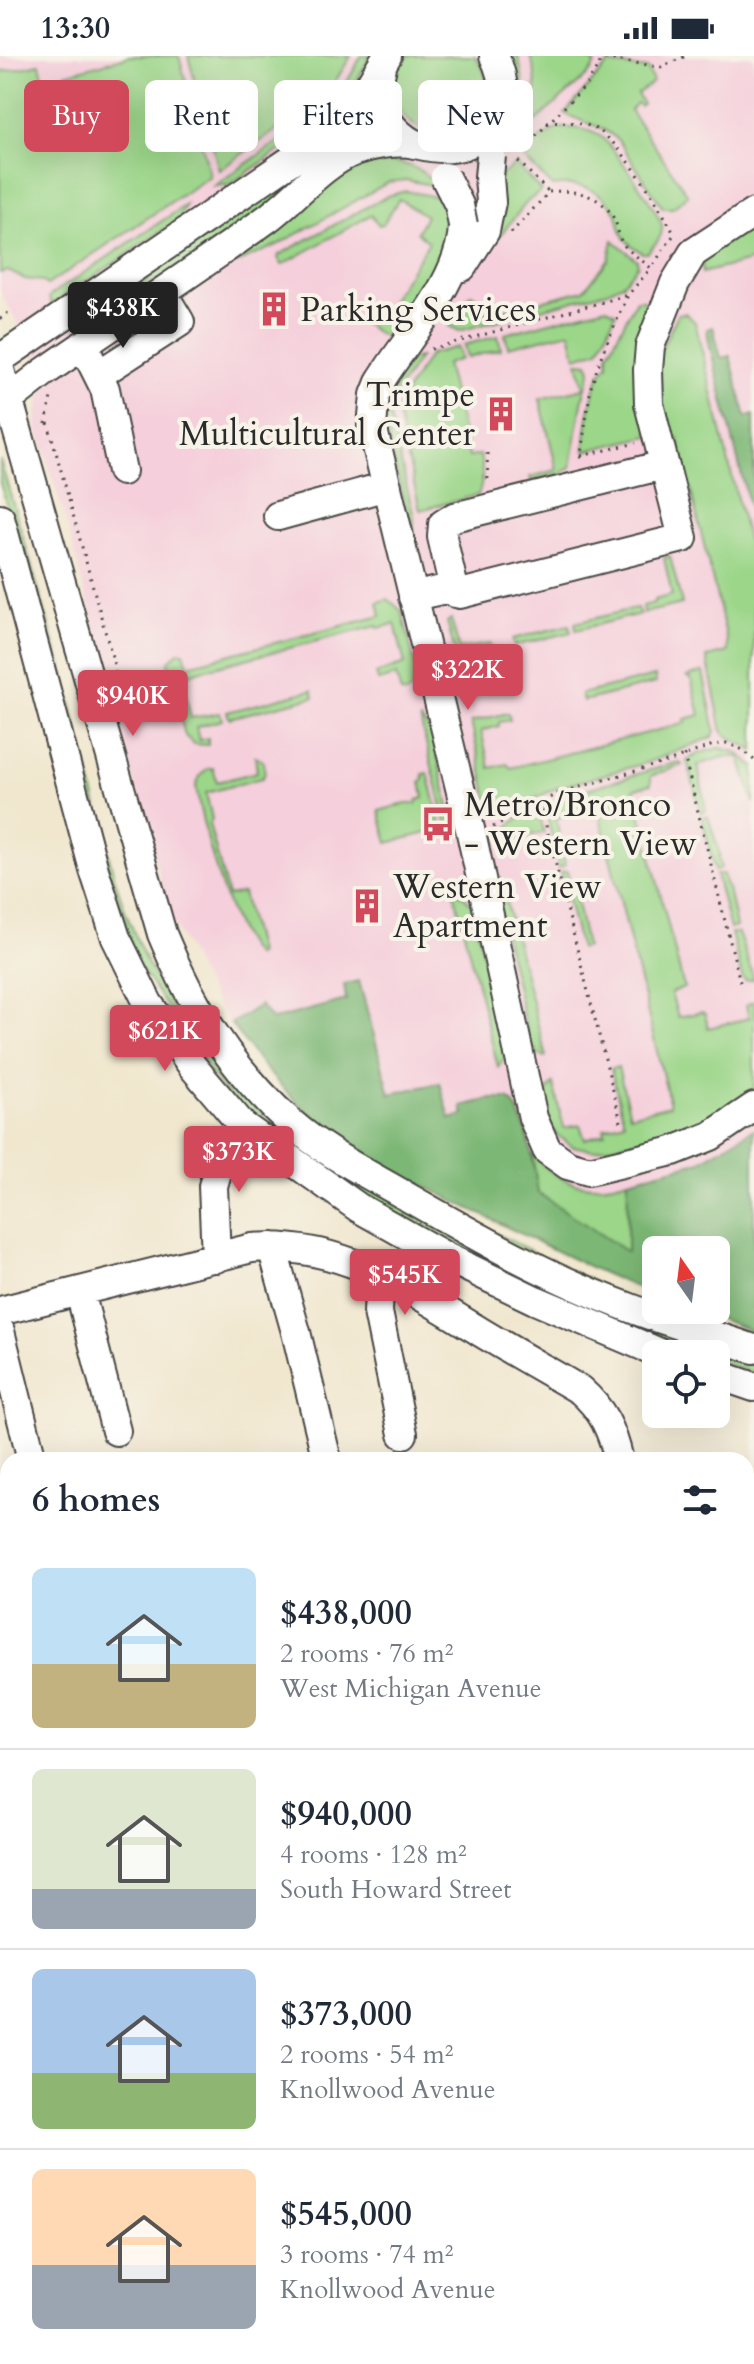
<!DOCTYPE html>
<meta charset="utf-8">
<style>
:root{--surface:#fff;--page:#f6f6f7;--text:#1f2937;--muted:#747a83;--line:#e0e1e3;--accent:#d1495b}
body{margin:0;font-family:Cardo,serif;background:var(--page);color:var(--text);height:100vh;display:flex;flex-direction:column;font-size:30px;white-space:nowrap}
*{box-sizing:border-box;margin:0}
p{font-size:26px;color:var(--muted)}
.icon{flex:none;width:44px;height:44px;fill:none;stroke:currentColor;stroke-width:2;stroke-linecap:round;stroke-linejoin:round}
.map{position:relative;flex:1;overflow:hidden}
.panel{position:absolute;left:0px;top:1396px;width:754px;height:912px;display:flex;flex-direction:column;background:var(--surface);border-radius:24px 24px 0 0;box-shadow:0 8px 32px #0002}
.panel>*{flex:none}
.top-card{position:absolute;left:24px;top:24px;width:706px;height:72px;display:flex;gap:16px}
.needle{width:52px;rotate:346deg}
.buttons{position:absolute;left:642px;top:1180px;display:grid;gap:16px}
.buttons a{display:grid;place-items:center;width:88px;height:88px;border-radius:12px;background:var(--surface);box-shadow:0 8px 32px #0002;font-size:40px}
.price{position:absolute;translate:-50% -68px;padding:0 18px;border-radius:8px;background:var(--accent);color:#fff;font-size:26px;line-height:52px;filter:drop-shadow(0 2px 4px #0008)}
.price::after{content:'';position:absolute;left:50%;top:48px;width:24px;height:18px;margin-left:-12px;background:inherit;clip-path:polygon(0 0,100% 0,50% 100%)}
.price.active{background:#222;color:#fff}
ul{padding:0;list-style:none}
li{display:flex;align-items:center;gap:24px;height:200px;padding:0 32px}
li+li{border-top:2px solid var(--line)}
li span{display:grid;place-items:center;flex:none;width:224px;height:160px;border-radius:12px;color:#555}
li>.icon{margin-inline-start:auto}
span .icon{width:96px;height:96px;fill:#fffc;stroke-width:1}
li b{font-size:34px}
h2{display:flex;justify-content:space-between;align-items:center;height:96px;padding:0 32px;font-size:34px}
.tag{padding:0 28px;border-radius:12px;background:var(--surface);box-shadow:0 8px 32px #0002;font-size:28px;line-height:72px}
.tag.active{background:var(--accent);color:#fff}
.status{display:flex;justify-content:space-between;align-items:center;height:56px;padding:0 40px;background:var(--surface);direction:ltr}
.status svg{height:22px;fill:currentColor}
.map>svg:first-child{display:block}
.built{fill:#f5cfdb}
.green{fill:#9bd689;stroke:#63805a;stroke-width:2}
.forest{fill:#7cb775;stroke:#547150;stroke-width:2}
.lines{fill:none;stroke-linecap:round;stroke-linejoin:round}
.minor-casing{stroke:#494744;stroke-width:32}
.path{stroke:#494744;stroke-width:3;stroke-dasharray:2 6;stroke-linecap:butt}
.minor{stroke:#fff;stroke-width:28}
.minor-bridge-casing{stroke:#494744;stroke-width:32;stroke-linecap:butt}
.minor-bridge{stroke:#fff;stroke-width:28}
.labels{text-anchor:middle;stroke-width:8;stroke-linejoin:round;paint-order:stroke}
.poi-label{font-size:34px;fill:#2b2b2b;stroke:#f7f3e8;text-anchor:start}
</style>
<div class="status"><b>13:30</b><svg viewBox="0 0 49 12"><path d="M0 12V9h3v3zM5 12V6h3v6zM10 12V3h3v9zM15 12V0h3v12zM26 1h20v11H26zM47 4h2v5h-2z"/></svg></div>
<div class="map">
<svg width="754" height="2308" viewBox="0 0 754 2308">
<rect width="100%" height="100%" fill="#f7f3e8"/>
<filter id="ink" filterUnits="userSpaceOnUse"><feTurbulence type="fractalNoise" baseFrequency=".0125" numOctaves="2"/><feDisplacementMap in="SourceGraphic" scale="16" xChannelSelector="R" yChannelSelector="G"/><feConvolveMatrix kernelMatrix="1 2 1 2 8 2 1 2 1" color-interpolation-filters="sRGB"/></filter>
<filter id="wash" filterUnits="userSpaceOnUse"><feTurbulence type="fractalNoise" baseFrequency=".006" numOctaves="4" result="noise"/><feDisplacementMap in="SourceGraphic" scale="32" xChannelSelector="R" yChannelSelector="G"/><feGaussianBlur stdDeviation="1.8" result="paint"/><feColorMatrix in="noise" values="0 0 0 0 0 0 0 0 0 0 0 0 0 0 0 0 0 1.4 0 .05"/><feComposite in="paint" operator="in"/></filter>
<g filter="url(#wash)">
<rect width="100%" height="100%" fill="#f1e7cf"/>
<path class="built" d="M0,0H754V1276L697,1254H716V1194H656V1239L456,1147L395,1113L312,1059L249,994L215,946L170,860L68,472L36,370L39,344L49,328L0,235Z"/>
<path class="green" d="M129,0H179L210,120L47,229L42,225L25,223L8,215L0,217V16L40,8L44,24Z
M188,0H351L331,32L318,45L219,114Z
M361,0H370C356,32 333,59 303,79C307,60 319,58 332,45C344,31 354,16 361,0Z
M406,0H475C486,14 490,29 485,46C465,113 357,64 406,0Z
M510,0H518C528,35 524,63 500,92C511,56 524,38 510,0Z
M530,0H563L593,5L595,8L590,17L528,72C536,48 540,25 530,0Z
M608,8L648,13L653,26L637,38L643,48L640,50L637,47L630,54L688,139L673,152H663L619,85C599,66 585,69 565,57Z
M368,67L378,77L129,245L127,242L171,201Z
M558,72C574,71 586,72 600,80C611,87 662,160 662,171C663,182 653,190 647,197H642C636,192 626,187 623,180C619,172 619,162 615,155C601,132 576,126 552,130L524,102L533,87Z
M291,77L283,92L229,129L214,130Z
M376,103L377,106C400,104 423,111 437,130L406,124L389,126L277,189L225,212C271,180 326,117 376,103Z
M516,108L541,135L527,146L484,199L500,120Z
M406,135L432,140L443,138L451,164L446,205L412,255L406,251L384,281L359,264L364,259L377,266L429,186L417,176L426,160L399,143L383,168L379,169L371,159L282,209L278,202L279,199L387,140Z
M186,149L179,163L52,249L49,242L51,239Z
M754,166V204L702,217V201Z
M613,184L637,204L638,209L622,228L608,235L459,275L449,270L471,238L481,244L485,259L584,234L609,203Z
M636,244H644L652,253L649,380L585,395C584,377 593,319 608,309V298Z
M606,251L616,257L599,294L576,301L570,276L508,291L505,278Z
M685,257L695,266L754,512V695C746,689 726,681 722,675L707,601L728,596L727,583L678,382L668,384L656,304L678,258Z
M498,280L501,293L467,302L464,289Z
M458,291L461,303L446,308L469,401L480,399C483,413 484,426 478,439L420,454L397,355L401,344L430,298Z
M420,301L393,341L389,357L414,461V476H411L384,362L391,333L411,303Z
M578,306L588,307L591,313L583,341L571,411L561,418L531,425L530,421L557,414L540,343L584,332Z
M0,404L68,633L115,824L126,857L145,903L171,949L222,1017L272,1067L754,1305V1318L716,1304V1298H698L685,1293L546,1236L413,1170L296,1098L221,1032L138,908L91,762L59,627L0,427Z
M670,500L682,548L644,557L643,550L654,547V544L672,539L664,502Z
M388,543L402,555L417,617L413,632L406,638L401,637L396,620L378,625L376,618L405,608L395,568L378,572L377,570L198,615L182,621L191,662L220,657L222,664L196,671L199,684L208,682V689L194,688L185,680L168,613L169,605L178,596H184L188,609L381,560L378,546Z
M637,552L640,558L576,574L575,567Z
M451,563L459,593L490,588L492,595L457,604L447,566Z
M569,569L571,576L514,590L512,583Z
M703,616L715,675L713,681L649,706L556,732L502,759L491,757L471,666L508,657L510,664L499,666V670L481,675L490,712L507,708L511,712L686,667L685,663L700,659L691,622L686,621Z
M655,620L656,627L583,645L581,638Z
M312,634L314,641L229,662L227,656Z
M420,663L431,675L455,776L449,778Z
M720,692L736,696L754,710V747L740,701H724L698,709L706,755L701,757L687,704L700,697Z
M255,700L263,705L265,717L262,722L206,737L212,763L209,768L228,840L243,837L258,897L256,900C230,876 201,767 196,730C199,721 203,712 213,712L217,726L257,716Z
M679,706L682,709L651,720V728L634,733L684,932L671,937L678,961L702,956L705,958L708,972L749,962L746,949L754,945V1035L714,1060L684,1074L594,1094L572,1090L557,1079L548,1067L543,1041L553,1027L564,1072L580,1069L585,1083L605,1077L604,1072L624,1066L611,1013L618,1011L630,1059L670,1049L598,752L556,762L565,809L559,812L545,750L570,738Z
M428,717L442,773L388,787L379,755L404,748H416L417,744L424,742L421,725L424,724L423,718Z
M533,754L539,756L544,777L519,781L521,792L512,793C498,768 514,766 533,754Z
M708,760L720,799L718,800L721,812L715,815L702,761Z
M567,815L570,827H573L586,891L580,893L561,816Z
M723,818L726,831L728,832L736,871L730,873L716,819Z
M501,826L546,1000L545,1001L536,997L529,986L495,837Z
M454,836L462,838L472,849L505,995V1002L498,1011Z
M731,877H738L754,923L745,925L742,921Z
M532,1098C561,1129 587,1137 628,1124L627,1197L538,1137Z
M8,2138V2300H226L228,2308H0V2140Z"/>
<path class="forest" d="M713,271L721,302L730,300L746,361L754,359V469L709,287L707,273Z
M359,925L390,1038L440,1027L450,1063L464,1059L462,1050L491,1043H508C528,1058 534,1113 538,1137L627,1196L628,1124L699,1106L754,1073V1276L697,1254H716V1194H656V1239C603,1219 552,1193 501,1168C437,1136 367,1105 312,1059C281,1033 254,1001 231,968L260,949L272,964L346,944L344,928Z"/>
</g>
<g filter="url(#ink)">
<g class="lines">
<g class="minor-casing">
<path id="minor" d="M382,11C372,44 384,71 414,88
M463,169C462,223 409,279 381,324L375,339L372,370L472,781L533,1062L547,1094L568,1109L589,1115L673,1095L711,1080L754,1051
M462,211L485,175L491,146
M83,289L105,333L122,415
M0,303L331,77L366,35L387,0
M0,314L162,878C191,950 233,1015 291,1067C324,1096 366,1117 404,1139C477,1181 553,1224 633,1253C673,1268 714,1279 754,1293
M98,319L180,266L162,236
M0,344L10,343L43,317C116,266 191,218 264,165C294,144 320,109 355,95C372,89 397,84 415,88C441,94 462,96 483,78C507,58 507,26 494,0
M278,460L387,430
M0,462L94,814L116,882L148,947L193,1011L243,1070L359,1152L446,1201L535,1244L662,1298
M455,537L442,481L443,468L454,461L664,409
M413,541L445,533L460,538L683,482L649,348L648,314L650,290L675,227L693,197L754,157
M272,1191L296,1276L327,1404
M216,1202L213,1130L219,1110L243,1070
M380,1218L378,1256L403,1378
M80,1236L116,1375
M0,1255L252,1192C338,1185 409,1232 479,1275C512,1295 546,1314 580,1334C603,1354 612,1374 619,1404
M0,1275L32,1404
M716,1318L754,1331
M746,1474L754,1472
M0,1558L8,1556
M0,1667L8,1665
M746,1672L754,1670
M746,1773L754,1771
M0,1910L8,1908
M746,1920L750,1956L746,1994
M0,2042L8,2041
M746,2108L754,2148
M746,2187L754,2185
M516,2300L518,2308
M256,2308L288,2300"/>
</g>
<path class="path" d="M589,0L661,11L686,0
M547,67C564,66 580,65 596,73C620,85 660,150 673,176V180L651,212
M519,97L588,27L604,0
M518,105L549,136
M511,177L549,136C574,133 602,138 614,163C618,170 618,180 622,187C629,196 642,204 651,212L628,239L602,298L591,331L580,404
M0,263L9,256
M431,293L628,239
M48,367L113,604L117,629
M46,368L51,341
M487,397L488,427
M581,400L636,387
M684,699L740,926
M540,746L621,1066
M493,771L559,737L673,704L713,689L727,687L743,694L754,704
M497,776L510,796"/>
<use href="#minor" class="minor"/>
<g class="minor-bridge-casing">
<path id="minor-bridge" d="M491,100L489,121L491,146
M445,121L459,149L463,169"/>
</g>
<use href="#minor-bridge" class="minor-bridge"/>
</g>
</g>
<defs>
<g id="building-bare" transform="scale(2.76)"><path d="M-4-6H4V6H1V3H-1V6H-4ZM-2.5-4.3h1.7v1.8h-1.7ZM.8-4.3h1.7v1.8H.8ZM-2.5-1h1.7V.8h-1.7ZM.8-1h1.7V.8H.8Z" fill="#d1495b" stroke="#f7f3e8" stroke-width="2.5" paint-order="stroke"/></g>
<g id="bus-bare" transform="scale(2.76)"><path d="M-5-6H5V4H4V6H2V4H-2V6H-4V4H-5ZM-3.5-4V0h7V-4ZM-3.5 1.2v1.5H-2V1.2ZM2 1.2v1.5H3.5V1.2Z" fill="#d1495b" stroke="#f7f3e8" stroke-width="2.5" paint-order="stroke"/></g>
</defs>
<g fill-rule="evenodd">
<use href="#building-bare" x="274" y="253"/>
<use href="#building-bare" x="501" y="358"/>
<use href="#bus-bare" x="438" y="768"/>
<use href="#building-bare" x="367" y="850"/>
</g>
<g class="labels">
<g class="poi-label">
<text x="300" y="265">Parking Services</text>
<text x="475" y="350" text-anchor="end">Trimpe<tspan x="475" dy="39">Multicultural Center</tspan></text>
<text x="464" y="760">Metro/Bronco<tspan x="464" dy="39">- Western View</tspan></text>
<text x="393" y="842">Western View<tspan x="393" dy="39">Apartment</tspan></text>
</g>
</g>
</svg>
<div class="buttons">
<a><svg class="needle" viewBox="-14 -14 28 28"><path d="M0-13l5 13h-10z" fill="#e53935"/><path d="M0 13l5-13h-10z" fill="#747a83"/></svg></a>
<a><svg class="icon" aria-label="locate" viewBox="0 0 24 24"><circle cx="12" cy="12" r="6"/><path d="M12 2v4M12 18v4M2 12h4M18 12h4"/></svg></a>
</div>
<b class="price active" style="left:123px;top:294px">$438K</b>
<b class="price" style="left:468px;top:656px">$322K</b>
<b class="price" style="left:133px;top:682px">$940K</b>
<b class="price" style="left:165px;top:1017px">$621K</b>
<b class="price" style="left:239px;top:1138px">$373K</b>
<b class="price" style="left:405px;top:1261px">$545K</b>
<div class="top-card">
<a class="tag active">Buy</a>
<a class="tag">Rent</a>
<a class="tag">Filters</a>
<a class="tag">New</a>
</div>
<section class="panel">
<h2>6 homes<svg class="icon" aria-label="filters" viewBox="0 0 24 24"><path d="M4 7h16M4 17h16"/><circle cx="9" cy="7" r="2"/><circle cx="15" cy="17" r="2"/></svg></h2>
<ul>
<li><span style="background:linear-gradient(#bfe0f5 60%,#c2b280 0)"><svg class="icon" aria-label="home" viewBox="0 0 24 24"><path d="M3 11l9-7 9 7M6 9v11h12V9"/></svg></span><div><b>$438,000</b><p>2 rooms · 76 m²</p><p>West Michigan Avenue</p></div></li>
<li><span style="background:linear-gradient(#dfe7d0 75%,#9aa5b1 0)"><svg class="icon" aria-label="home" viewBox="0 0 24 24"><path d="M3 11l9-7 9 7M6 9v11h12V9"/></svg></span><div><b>$940,000</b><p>4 rooms · 128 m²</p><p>South Howard Street</p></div></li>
<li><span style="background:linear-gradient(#a9c7e8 65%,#8fb573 0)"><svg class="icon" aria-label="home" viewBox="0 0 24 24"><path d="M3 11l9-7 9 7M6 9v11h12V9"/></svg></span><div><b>$373,000</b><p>2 rooms · 54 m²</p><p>Knollwood Avenue</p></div></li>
<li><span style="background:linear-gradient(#ffd9b3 60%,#9aa5b1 0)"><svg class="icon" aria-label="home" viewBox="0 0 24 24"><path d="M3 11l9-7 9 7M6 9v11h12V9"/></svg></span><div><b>$545,000</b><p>3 rooms · 74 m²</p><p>Knollwood Avenue</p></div></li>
</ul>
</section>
</div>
